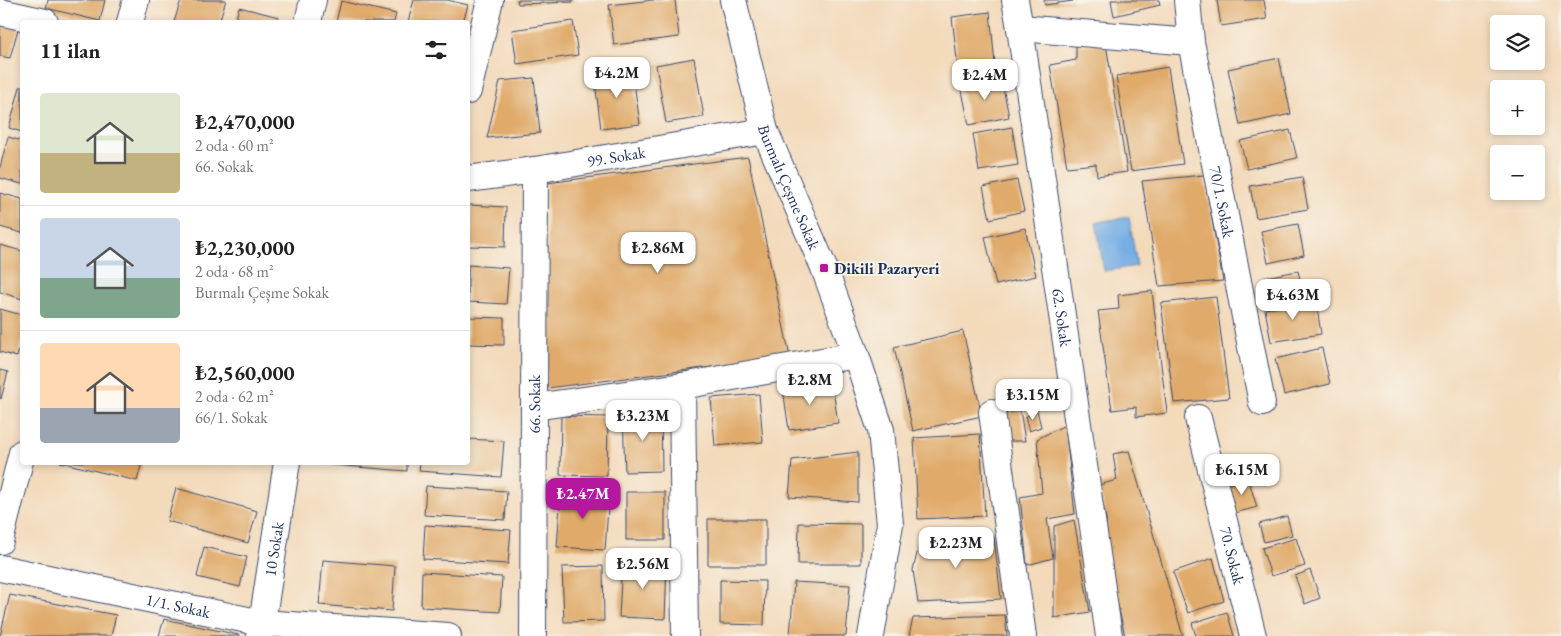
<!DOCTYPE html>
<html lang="tr">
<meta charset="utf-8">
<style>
:root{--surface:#fff;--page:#f2f2f2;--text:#222;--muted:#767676;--line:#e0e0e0;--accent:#b5179e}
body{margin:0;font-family:"EB Garamond",serif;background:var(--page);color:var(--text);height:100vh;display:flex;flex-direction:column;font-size:19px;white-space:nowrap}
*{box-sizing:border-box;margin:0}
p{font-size:16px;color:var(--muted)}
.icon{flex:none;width:28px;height:28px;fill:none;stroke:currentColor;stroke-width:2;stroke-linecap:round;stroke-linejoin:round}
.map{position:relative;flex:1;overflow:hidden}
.side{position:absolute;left:20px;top:20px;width:450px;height:445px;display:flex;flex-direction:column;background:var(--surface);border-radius:5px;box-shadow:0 2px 8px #0003}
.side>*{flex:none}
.tools{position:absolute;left:1490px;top:15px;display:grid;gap:10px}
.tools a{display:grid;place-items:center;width:55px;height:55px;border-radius:5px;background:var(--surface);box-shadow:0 2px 8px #0003;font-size:25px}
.price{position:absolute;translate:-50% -42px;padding:0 11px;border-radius:10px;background:#fff;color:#222;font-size:16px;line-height:32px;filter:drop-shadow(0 1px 2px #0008)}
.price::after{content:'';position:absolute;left:50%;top:30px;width:15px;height:11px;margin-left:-8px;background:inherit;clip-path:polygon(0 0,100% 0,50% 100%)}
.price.selected{background:var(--accent);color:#fff}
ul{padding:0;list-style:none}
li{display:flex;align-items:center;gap:15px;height:125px;padding:0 20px}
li+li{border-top:1px solid var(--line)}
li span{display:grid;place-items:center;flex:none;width:140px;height:100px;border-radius:5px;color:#555}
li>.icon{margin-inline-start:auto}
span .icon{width:60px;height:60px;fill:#fffc;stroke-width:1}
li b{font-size:21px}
h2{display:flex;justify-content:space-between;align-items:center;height:60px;padding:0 20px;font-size:21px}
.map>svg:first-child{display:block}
.water{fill:#74ade4;stroke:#486ea1}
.building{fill:#e0aa6b}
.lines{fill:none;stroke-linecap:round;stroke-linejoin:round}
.street-casing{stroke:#3b496c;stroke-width:28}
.street{stroke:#fff;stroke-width:26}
.poi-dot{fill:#b5179e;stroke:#f7f3e8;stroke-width:2}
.labels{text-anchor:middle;stroke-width:4;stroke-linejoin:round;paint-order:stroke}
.street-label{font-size:16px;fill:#1b2f5e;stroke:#f7f3e8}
.poi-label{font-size:16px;font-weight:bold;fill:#1b2f5e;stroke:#f7f3e8;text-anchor:start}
</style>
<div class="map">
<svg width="1561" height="636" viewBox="0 0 1561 636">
<rect width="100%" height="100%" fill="#f7f3e8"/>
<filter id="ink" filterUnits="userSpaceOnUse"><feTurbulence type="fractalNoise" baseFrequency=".02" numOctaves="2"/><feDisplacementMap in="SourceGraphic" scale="10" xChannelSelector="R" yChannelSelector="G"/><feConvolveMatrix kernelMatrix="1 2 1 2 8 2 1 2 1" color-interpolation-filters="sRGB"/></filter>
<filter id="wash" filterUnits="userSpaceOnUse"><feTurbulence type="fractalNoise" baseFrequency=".0096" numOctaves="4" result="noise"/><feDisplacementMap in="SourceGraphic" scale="20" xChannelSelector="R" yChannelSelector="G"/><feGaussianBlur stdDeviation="1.12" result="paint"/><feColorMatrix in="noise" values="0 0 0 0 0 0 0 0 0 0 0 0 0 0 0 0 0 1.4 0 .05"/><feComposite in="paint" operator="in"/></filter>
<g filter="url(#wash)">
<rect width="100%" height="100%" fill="#f3dabb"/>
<path class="water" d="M1129,217L1137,266L1104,271L1096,222Z"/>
<g id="blocks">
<path class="building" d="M48,0H105L100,21L46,8Z
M181,0H226L219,22H174Z
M414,0H447L468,5L463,22H408Z
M517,0H573V2L518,4Z
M653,0H675L679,37L614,45L609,5Z
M1044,0H1073V1L1045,5Z
M1111,0H1159L1160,5L1114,16Z
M1217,0H1264L1267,19L1221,26Z
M341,1L396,14L394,22H336Z
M239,7L279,17L278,22H235Z
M990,12L995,64L958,68L952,17Z
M573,21L578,55L517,64L512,30Z
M0,24L18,29L10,58L0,56Z
M1106,44L1127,172L1097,176L1096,164L1067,167L1050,65L1076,60V45Z
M694,58L704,117L666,123L656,65Z
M1279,58L1291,114L1240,125L1228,69Z
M1168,67L1183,164L1131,171L1116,76Z
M632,69L640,124L601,129L594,74Z
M1001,77L1009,117L969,125L961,86Z
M534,78L540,133L487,138L500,81Z
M20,87H22V132L9,128Z
M1012,127L1018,165L979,171L973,134Z
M1290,130L1297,158L1247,169L1240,141Z
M8,137L22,141V184L0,178V167Z
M748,157L790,357L547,388V183Z
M1204,175L1223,281L1159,286L1142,181Z
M1302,177L1308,209L1256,218L1250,186Z
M1017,180L1024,211L990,219L983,187Z
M0,193L22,199V233L0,227Z
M468,205L506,207L505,247L468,246Z
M1298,224L1304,255L1268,263L1261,231Z
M1025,228L1036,276L996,285L985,237Z
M0,245L22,251V299L0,292Z
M468,265L509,268L506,304L468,302Z
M1298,271L1303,291L1269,298L1265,277Z
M1152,291L1167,413L1136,417V407L1112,410L1098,311L1119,309L1118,295Z
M1216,297L1229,398L1174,403L1161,303Z
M1316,300L1321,334L1271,342L1265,309Z
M0,309L22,315V338L17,357L0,352Z
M468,317L504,318V345L468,344Z
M963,331L982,416L913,431L894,347Z
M1322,348L1330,384L1284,395L1275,359Z
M0,370L8,372L1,399L0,398Z
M832,382L838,423L789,430L783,389Z
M759,394L763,442L715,446L711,398Z
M1020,410L1025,441H1005L999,415Z
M1037,410L1041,427L1029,431L1025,417Z
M661,413L662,471L625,472L623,414Z
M561,416L608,417L607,476L560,475Z
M1065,425L1075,514L1047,519L1053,558L1027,565L1020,497L1042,493L1037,439Z
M980,434L985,516L918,519L914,438Z
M468,439L504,441L501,477L419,471L420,462H468Z
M1129,451L1183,636H1125L1109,565L1106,518L1099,485L1117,480L1113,454Z
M858,452V502L789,497L792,460Z
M60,462H142L137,481Z
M320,462H407V471L320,464Z
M1248,478L1257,507L1235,513L1227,485Z
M426,486L507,491L505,520L424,515Z
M176,488L257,511L248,543L167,521Z
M561,491L609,494L605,550L557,547Z
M626,492H665V540H626Z
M1287,516L1292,535L1264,542L1259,524Z
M708,519H766V565H708Z
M1074,520L1090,612L1054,618V526Z
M799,523L861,524V564H798Z
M425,525L511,530L508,564L423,559Z
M922,533L994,537L1001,599L918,603L913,570Z
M1296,538L1305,566L1271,576L1262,548Z
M204,547L247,557L240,587L197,577Z
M1213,558L1224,601L1188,613L1173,572Z
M323,560L395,566L392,611L319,605Z
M622,560L667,562L665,619L619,617Z
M603,566L604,621L564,622L562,567Z
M1310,570L1320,598L1305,604L1295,576Z
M422,572L502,577L500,612L421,607Z
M720,580L765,581L764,625L720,624Z
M794,582L850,585L846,636H790Z
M10,595L116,615L111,636H0Z
M1227,612L1234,636H1196L1192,623Z
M1005,615L1007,636H909L913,618Z
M164,619L239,635V636H159Z"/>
</g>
</g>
<g filter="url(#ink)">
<use href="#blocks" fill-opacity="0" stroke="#3b496c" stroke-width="1"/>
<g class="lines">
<g class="street-casing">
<g id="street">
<path id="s1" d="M733,0L765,131L824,268L856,355L881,430L890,524L871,636"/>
<path id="s2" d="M1015,0L1020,28L1109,636"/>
<path id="s3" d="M1187,0L1191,42L1262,403"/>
<path d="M0,12L45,22"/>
<path d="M130,22L136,0"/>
<path d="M308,22L313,0"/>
<path d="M1020,28L1191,42"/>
<path d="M468,91L490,0"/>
<path id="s4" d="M468,179L535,170L765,131"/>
<path d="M682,386L685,636"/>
<path d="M534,407L682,386L856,355"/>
<path d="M992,412L1023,636"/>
<path id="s5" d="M1198,418L1253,636"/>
<path d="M0,541L22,453"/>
<path id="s6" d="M0,568L262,623L448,636"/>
<path id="s7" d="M260,636L287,462"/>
<path id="s8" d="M533,636L535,170"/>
</g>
</g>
<use href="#street" class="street"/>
</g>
</g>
<rect class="poi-dot" x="819" y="263" width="10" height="10" rx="2.5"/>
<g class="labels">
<g class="street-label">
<text dy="6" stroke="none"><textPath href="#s4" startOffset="150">99. Sokak</textPath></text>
<text dy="6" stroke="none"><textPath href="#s1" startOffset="196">Burmalı Çeşme Sokak</textPath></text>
<text dy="6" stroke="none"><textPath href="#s3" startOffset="205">70/1. Sokak</textPath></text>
<text dy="6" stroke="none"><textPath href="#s2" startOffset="321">62. Sokak</textPath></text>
<text dy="6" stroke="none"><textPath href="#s8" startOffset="232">66. Sokak</textPath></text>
<text dy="6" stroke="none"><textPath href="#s7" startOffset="88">10 Sokak</textPath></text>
<text dy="6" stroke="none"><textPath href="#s5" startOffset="142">70. Sokak</textPath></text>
<text dy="6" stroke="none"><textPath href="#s6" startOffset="182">1/1. Sokak</textPath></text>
</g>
<g class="poi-label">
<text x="834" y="274">Dikili Pazaryeri</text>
</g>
</g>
</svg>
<div class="tools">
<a><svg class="icon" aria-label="layers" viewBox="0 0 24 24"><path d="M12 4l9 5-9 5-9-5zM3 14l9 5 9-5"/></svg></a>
<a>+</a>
<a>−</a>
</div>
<b class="price" style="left:617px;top:99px">₺4.2M</b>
<b class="price" style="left:985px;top:101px">₺2.4M</b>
<b class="price" style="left:658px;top:274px">₺2.86M</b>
<b class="price" style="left:1293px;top:321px">₺4.63M</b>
<b class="price" style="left:810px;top:406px">₺2.8M</b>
<b class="price" style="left:1033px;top:421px">₺3.15M</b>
<b class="price" style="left:643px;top:442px">₺3.23M</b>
<b class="price" style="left:1242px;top:496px">₺6.15M</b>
<b class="price selected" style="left:583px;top:520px">₺2.47M</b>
<b class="price" style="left:956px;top:569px">₺2.23M</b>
<b class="price" style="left:643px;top:590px">₺2.56M</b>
<section class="side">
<h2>11 ilan<svg class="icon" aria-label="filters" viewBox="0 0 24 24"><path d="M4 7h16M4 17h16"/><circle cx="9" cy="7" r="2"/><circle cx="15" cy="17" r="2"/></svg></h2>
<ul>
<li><span style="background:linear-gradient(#dfe7d0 60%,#c2b280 0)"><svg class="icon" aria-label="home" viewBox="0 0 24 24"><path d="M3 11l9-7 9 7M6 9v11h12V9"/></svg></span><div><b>₺2,470,000</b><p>2 oda · 60 m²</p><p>66. Sokak</p></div></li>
<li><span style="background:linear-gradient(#c9d6e8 60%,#7fa58c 0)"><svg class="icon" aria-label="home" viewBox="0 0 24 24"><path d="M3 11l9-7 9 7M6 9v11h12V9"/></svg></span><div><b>₺2,230,000</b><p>2 oda · 68 m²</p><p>Burmalı Çeşme Sokak</p></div></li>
<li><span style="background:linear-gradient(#ffd9b3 65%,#9aa5b1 0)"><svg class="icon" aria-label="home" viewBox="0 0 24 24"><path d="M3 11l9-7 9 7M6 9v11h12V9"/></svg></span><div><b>₺2,560,000</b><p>2 oda · 62 m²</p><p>66/1. Sokak</p></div></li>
</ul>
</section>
</div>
